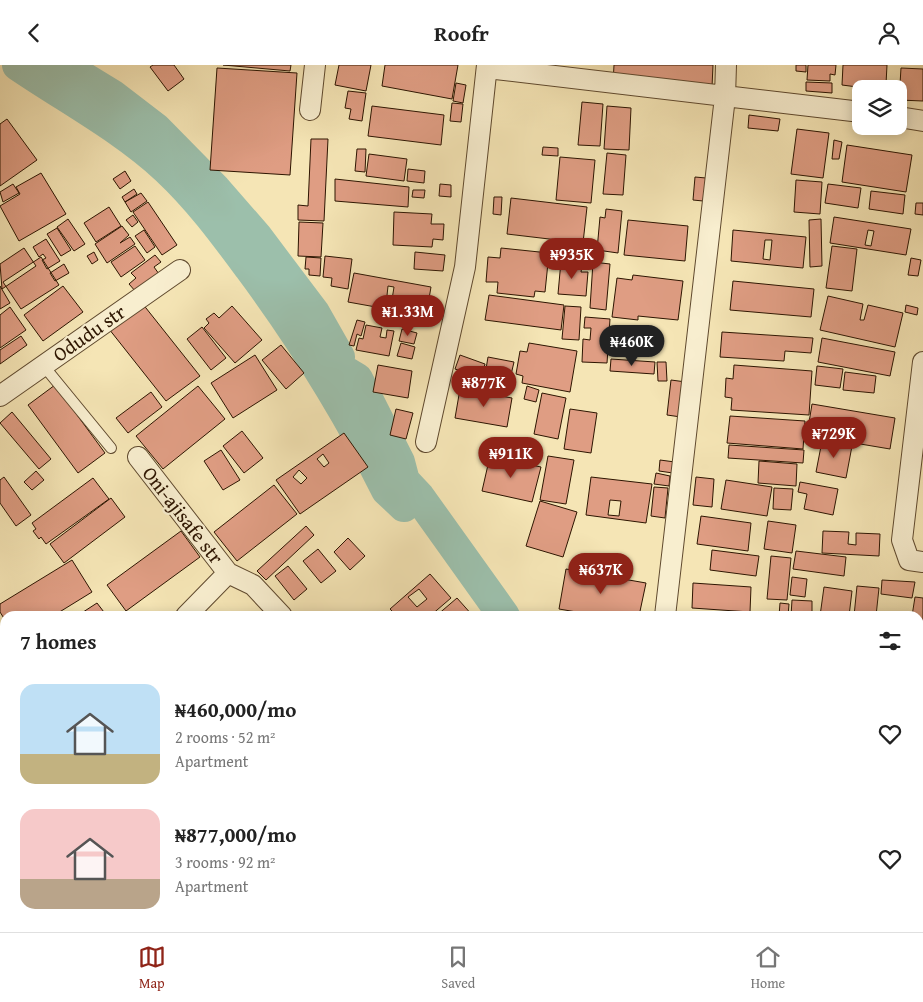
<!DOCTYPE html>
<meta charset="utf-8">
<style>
:root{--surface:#fff;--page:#f2f2f2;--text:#222;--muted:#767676;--line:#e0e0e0;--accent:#8f2418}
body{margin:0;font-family:"Gentium Book Plus",serif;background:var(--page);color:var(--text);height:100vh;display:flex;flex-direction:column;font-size:19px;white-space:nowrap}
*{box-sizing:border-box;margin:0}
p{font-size:16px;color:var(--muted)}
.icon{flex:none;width:28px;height:28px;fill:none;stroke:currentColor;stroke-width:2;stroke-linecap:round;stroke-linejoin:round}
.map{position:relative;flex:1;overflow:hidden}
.drawer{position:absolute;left:0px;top:546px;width:924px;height:321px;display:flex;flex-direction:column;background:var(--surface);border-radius:15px 15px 0 0;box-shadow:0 2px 12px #0003}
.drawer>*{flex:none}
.buttons{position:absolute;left:852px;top:15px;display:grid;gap:10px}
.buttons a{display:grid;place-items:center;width:55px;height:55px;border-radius:10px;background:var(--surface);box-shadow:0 2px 12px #0003;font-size:25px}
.price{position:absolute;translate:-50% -42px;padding:0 11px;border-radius:18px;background:var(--accent);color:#fff;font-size:16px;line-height:32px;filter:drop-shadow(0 1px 2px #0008)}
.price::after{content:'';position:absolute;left:50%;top:30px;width:15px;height:11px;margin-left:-8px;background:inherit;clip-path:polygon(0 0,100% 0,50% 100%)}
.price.on{background:#222;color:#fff}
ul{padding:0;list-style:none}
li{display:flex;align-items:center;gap:15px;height:125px;padding:0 20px}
li span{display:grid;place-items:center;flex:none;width:140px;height:100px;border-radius:15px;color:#555}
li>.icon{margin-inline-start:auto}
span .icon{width:60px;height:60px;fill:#fffc;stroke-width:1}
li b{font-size:21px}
h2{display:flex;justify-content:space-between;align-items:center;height:60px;padding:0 20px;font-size:21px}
header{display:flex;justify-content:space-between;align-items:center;height:65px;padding:0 20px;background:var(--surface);font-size:22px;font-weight:700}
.tabs{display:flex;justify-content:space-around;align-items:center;height:70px;border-top:1px solid var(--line);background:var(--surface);font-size:14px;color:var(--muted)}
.tabs a{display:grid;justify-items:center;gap:2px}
.tabs .on{color:var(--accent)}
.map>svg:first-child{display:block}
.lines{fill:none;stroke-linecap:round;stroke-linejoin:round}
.river{stroke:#9cbfab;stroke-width:32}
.building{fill:#df9d83;stroke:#2d1501;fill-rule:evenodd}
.service-casing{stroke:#5f492e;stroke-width:12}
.minor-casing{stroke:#5f492e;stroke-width:22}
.service{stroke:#f8eecf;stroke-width:10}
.minor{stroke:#f8eecf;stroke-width:20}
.labels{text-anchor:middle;stroke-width:4.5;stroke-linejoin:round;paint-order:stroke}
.street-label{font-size:20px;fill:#2d1501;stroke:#f8eecf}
</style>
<header><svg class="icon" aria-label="back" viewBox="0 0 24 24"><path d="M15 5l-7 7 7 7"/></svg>Roofr<svg class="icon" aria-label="person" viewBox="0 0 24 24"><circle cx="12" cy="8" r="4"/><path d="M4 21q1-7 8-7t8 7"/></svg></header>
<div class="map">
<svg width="923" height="867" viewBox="0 0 923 867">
<rect width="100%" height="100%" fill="#f5e5b5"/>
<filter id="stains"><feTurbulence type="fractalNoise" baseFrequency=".004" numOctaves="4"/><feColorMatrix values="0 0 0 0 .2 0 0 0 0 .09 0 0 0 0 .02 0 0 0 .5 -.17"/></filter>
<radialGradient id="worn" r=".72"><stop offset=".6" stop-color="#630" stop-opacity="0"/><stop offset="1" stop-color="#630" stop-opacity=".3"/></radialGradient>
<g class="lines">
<path class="river" d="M18,0C68,34 123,63 167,104C199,134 224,168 250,203C302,273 348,347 387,425L404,441
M58,0L74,7L113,31L156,64L215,124L256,171L314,248L339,292L337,302L357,314L399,397L404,416L419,432L504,551
M776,862L780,867"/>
</g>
<path class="building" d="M153,0H174L184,14L168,26L150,2Z
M223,0H291L290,6Z
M339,0H371L366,26L335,20Z
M385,0H458L452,34L382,21Z
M614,0H713L712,22L613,18Z
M796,0H806V7L796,6Z
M808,0H836L835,10L830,9V16L807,15Z
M843,0H887L886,19H877L873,24L842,20Z
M217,3L297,8L290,110L210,105Z
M901,3L923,4V36L899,35Z
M806,17L832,18V28L806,26Z
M456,18L466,20L463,38L453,36Z
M348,26L366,28L362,56L349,54L351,44L345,43Z
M582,37L603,39L600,81L578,80Z
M452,38L463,39L461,57L450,56Z
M372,41L444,50L441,80L368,71Z
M607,41L631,43L629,85L604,84Z
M749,50L780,54L778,66L748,63Z
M7,54L37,95L0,121V59Z
M797,64L829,68L823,113L791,109Z
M311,74H328L324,156L298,155V140L308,141Z
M834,75L842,77L839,94H832Z
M847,80L912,90L906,127L842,117Z
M543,82L558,83V91L542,90Z
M357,84H366L365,107L355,106Z
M607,88L626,90L623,130L603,129Z
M369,89L407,94L404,116L366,111Z
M560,92L595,95L591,138L556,135Z
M408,104L425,106L424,118L407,116Z
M125,106L131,116L120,124L113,114Z
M41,108L66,149L19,176L0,141L20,129L16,122Z
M695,112L706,113L703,136L693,135Z
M335,114L409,122L408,142L335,136Z
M796,115L822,117L820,149L794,147Z
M13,119L19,128L3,137L0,127Z
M440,119L451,120V132L439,131Z
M828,119L861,123L858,143L825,138Z
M134,124L137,129L125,137L122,132Z
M413,125H425L424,133L412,132Z
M871,126L905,130L903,149L869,144Z
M141,128L147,136L131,147L125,137Z
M494,132H502L501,150L493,149Z
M511,133L587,142L583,178L507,169Z
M148,137L177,180L162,190L133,147Z
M916,138H923V150L915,149Z
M109,142L121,161L96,177L84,158Z
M606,144L622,146L618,188L597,185L600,152L605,153Z
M394,147L432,149L431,159H444L443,175L433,174L432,182L393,180Z
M133,150L138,157L132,162L126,155Z
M834,152L911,164L906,190L830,178ZM868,165L874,166L871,181L865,180Z
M68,154L85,179L74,186L57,162Z
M821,154L822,201L810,202L809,155Z
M628,155L688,161L685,196L624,190Z
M299,157L323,158L321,192L298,191Z
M122,161L129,170L120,178L130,172L135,179L107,198L95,179Z
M57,163L71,185L61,191L47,169Z
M144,165L155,182L147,188L135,171Z
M733,165L806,172L803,203L731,196ZM765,175H772L770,195L763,194Z
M46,174L60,196L47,204L42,195L46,193L43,189L39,192L33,182Z
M135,181L145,195L121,212L111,197Z
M832,181L857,184L852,226L826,223Z
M24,183L36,201L2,224L0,199Z
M501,183L549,188L545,227L535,226L534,232L497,228L498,217H486L488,192L500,193Z
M579,186L592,187L590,199H578Z
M94,187L98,195L92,199L87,191Z
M415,187L445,190L443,206L414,204Z
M155,190L161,197L154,202L159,209L136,227L129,219L136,213L131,208Z
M325,191L352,194L348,224L331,221L332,213L323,212Z
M41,192L59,220L21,244L3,217Z
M306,192L321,193L320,211L309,210V204H305Z
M911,193L921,195L918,211L908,210Z
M561,196L576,197V201H582L581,207H588L586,231L558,229Z
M593,197L610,199L606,245L590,243Z
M64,199L69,208L55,216L50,208Z
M354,208L431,222L426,251L348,237ZM388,221L394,222L391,241L386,240Z
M633,210L683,216L678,255L638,251V255L612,252L617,213L632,215Z
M733,216L814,224L811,252L730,245Z
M0,221L10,238L0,244Z
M63,221L83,247L43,276L24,250Z
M489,230L564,240L561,265L485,255Z
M828,231L863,239L860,255H864L868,240L903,248L895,282L820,265Z
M142,238L200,311L166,336L109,264Z
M906,240L918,243L917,250L905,247Z
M232,241L262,275L235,298L204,263L209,258L206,254L214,248L219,253Z
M565,241L581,242L579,275L562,274Z
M10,242L26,265L0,283V250Z
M585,252L610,254L607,298L582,297L583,274L590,275L591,263H584Z
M357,255L365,257L361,271L357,269L354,281L349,280Z
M366,260L382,263L380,272L386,273L387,265L394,266L389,291L356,285L359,273L363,274Z
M202,262L226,293L211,305L187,274Z
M402,264L417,268L414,279L399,276Z
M722,267L813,273L811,288L785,286L784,296L720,292Z
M21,271L27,280L0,299V285Z
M822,273L895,287L890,311L818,297Z
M401,278L415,282L412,294L397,291Z
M529,278L577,286L570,327L522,318L523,311L516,309L520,286L527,287Z
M281,280L304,308L286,324L262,295Z
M255,290L277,325L233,353L211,318Z
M460,290L485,299L481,313L455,304Z
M488,292L514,297L510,314L485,310Z
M611,294L655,297L654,309L610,306Z
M657,297H666L667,316H658Z
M378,300L412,306L408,333L373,327Z
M734,300L812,306L809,350L731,345L732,333L725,332L726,313L733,314Z
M817,301L843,304L840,323L815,320Z
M845,307L876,311L874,328L843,325Z
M671,315L686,317L681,352L667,350Z
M55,320L105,388L78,408L28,340Z
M198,321L225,354L163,404L136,371Z
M527,321L539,325L536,337L524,334Z
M460,324L512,333L507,362L455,353Z
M151,327L162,342L128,368L116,353Z
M542,328L566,333L558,374L534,369Z
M812,339L895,353L890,384L807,370Z
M396,344L413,348L406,374L390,370Z
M570,344L597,348L591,388L564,384Z
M12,347L51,394L39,404L0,358Z
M730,351L805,356L803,384L727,378Z
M242,366L263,393L244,408L223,381Z
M344,368L368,402L300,449L276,415ZM323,389L329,398L324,402L317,394ZM299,405L307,413L301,419L293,412Z
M822,376L852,381L846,413L816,407Z
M729,380L804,385L803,398L728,393Z
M221,385L240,415L223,425L204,396Z
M490,391L541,402L532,437L482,426Z
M548,391L574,395L566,439L540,435Z
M660,395L675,397L673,408L659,406Z
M759,396L797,399L796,421L758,418Z
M36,406L44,415L32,425L24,417Z
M656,408L670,411L669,421L654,419Z
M4,412L31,450L16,461L0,438V415Z
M591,412L652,419L646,458L586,450ZM610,435L621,436L619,451L608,450Z
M696,412L714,414L712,442L693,440Z
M93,413L109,434L46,479L41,472L39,474L33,466L36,464L32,458Z
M726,415L772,422L767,451L721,444Z
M800,417L838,424L833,450L804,444L807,429L798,427Z
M274,420L297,449L237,496L214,467Z
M654,422L668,423L665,453L651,451Z
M774,423L793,424L791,445L773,444Z
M111,433L125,452L64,498L50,479Z
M540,436L577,447L563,492L526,481Z
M701,451L751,458L748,486L697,479Z
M768,456L796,460L792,488L764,484Z
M306,461L314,470L266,515L257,506Z
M181,466L200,492L126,546L107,520Z
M823,466L849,467L848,479L856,480V468L880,469L879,491L822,488Z
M348,473L365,491L350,505L334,487Z
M318,484L336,506L321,518L303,496Z
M712,485L759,491L756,511L710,505Z
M796,486L846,492L844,511L793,504Z
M771,491L791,493L787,535L767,534Z
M72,495L92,527L53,551H5V555L0,547V539Z
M288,501L307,524L294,535L275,511Z
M566,504L646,518L639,551H600L559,544Z
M430,509L451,533L430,551H397L390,544ZM419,524L427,534L417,542L408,532Z
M792,512L807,514L805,532L790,530Z
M882,515L915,517L912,533L881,529Z
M693,518L751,522L750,547L692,543Z
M857,521L879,523L876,551H854Z
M824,522L852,526L849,551H820Z
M915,532L923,533V592H919V551H912Z
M457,533L473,551H436Z
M792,535L812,536V551H791Z
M97,538L107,551H77Z
M780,538L789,539L788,551H779Z
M919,613H923V648L919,647Z
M5,647V694L0,697V650Z
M5,740V759L0,755V746Z
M919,796H923V834H919Z
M919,850L923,851V867H916Z
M57,862H110V863L107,867H53Z
M156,862H199L195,867H152Z
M295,862L299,867H282L279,863Z
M334,862H363L368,867H330Z
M430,862H453L457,867H432Z
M603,862H651L646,867H606Z
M657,862H675L670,867H653Z
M824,862H846V867H824Z
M851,862H877V867H851Z
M882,862H912L911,867H882Z"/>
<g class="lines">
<g class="service-casing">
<path id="service" d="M43,300L111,383"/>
</g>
<g class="minor-casing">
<path id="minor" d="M487,3L861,47
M310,45L315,0
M899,52L923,56
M923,297L902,475L909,495L923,497
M0,331L180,205
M426,377L465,202L487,0
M138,392L228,508L253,520L282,551
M186,551L228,508
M665,551L725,32L726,0
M0,590L5,596
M919,711L923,712
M261,862L265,867
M577,862L582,867"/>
</g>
<use href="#service" class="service"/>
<use href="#minor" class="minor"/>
</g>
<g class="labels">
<g class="street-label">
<text transform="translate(89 268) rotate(-35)" y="7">Odudu str</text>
<text transform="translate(183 450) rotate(52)" y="7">Oni-ajisafe str</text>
</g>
</g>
<rect width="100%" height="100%" filter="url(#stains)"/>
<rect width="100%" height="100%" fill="url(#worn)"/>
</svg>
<div class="buttons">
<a><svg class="icon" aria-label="layers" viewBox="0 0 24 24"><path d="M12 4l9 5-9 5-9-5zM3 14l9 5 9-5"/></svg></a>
</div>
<b class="price" style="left:572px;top:215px">₦935K</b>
<b class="price" style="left:408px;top:272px">₦1.33M</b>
<b class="price on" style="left:632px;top:302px">₦460K</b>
<b class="price" style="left:484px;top:343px">₦877K</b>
<b class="price" style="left:834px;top:394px">₦729K</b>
<b class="price" style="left:511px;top:414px">₦911K</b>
<b class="price" style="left:601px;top:530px">₦637K</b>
<section class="drawer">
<h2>7 homes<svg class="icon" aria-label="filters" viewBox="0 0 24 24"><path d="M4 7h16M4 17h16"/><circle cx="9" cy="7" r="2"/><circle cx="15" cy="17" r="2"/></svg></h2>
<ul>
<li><span style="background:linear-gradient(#bfe0f5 70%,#c2b280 0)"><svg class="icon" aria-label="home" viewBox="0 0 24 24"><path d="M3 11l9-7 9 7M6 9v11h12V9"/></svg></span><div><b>₦460,000/mo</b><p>2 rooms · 52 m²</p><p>Apartment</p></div><svg class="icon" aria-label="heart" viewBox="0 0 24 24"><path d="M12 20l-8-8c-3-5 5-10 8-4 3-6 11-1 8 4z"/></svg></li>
<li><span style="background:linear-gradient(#f6c9c9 70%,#b9a48a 0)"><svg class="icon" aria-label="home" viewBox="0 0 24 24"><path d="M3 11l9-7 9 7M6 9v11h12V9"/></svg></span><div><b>₦877,000/mo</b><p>3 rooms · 92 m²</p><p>Apartment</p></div><svg class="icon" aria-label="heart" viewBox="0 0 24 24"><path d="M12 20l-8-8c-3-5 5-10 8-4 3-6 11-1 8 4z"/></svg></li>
</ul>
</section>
</div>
<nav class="tabs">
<a class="on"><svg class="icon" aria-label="map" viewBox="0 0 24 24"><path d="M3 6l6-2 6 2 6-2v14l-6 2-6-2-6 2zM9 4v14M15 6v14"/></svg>Map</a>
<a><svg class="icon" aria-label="saved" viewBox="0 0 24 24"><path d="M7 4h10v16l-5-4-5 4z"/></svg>Saved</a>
<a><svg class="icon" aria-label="home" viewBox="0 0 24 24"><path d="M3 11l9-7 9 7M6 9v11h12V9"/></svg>Home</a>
</nav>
